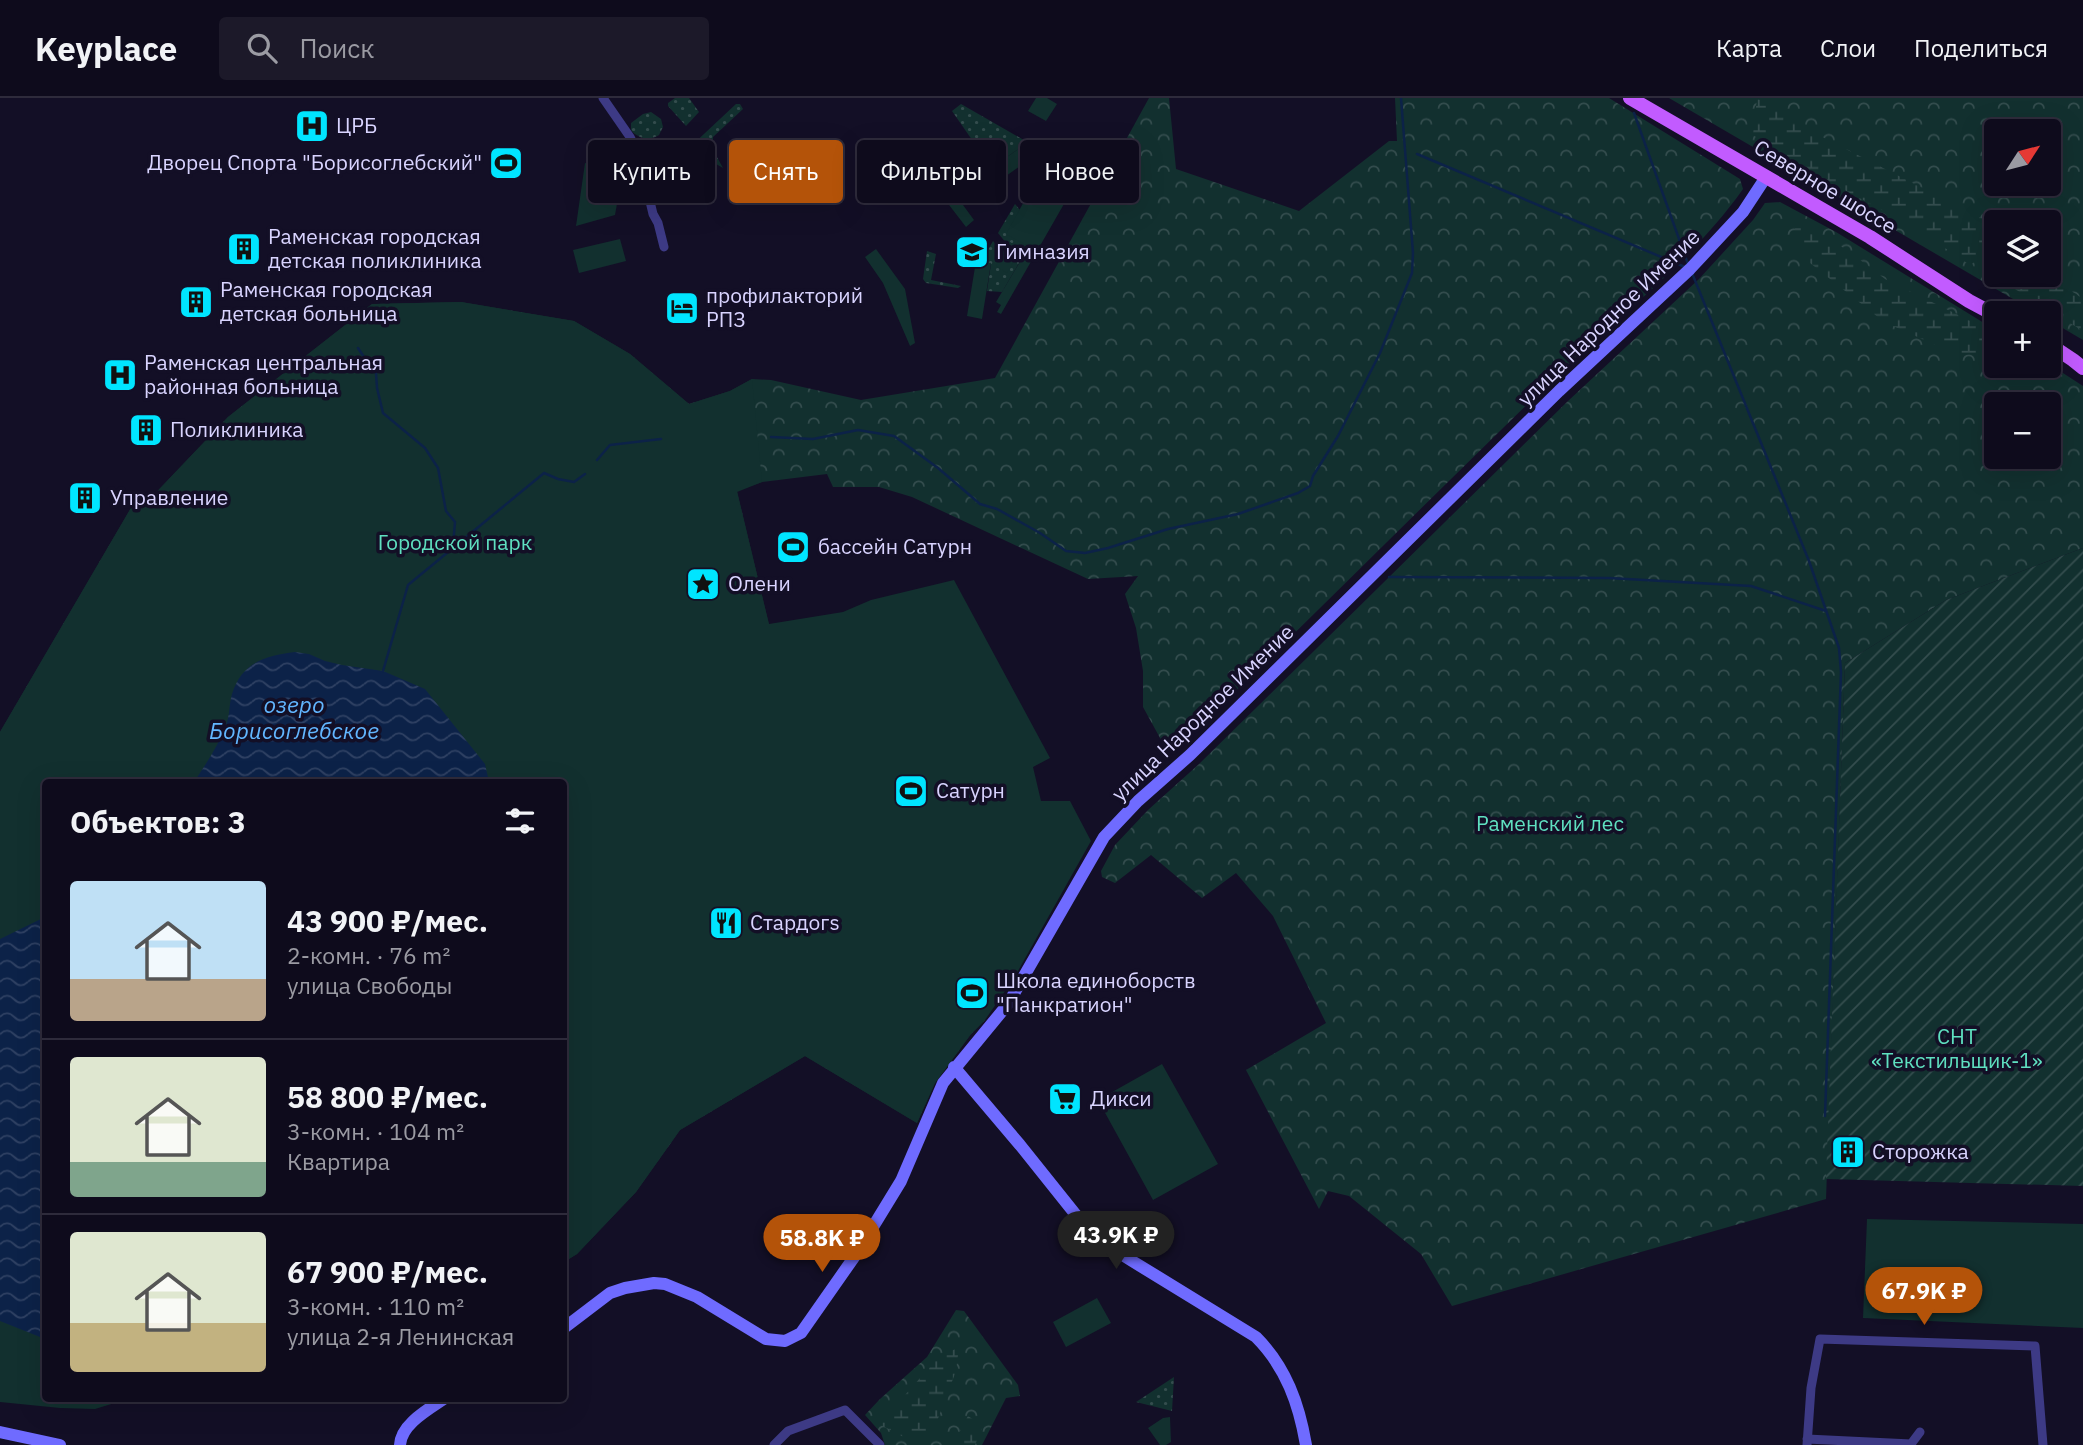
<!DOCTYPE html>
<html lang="ru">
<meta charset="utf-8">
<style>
:root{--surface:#0e0b1c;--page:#1c1929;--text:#f1f3f6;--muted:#9b9ba3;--line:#2e2b3b;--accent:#b45309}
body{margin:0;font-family:"IBM Plex Sans",sans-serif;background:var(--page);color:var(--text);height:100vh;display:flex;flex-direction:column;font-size:26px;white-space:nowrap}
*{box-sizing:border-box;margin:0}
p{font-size:23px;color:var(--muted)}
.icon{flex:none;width:38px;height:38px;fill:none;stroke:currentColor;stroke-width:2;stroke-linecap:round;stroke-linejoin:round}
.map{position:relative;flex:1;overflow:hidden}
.sheet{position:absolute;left:42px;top:681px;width:525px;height:623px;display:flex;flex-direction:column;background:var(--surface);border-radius:7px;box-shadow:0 7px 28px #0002,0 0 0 2px var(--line)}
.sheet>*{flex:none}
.hud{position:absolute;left:588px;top:42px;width:665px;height:63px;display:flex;gap:14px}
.needle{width:46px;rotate:54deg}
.buttons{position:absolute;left:1984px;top:21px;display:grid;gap:14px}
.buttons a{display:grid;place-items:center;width:77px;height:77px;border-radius:7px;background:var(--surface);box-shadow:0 7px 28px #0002,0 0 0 2px var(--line);font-size:35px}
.price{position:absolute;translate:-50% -60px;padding:0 16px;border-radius:24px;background:var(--accent);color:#fff;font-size:23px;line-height:46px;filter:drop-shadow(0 2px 4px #0008)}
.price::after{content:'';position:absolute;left:50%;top:42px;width:21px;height:16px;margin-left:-10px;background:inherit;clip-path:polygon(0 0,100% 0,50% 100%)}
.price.selected{background:#222;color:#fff}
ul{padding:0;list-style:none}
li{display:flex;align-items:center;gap:21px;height:175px;padding:0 28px}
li+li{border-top:2px solid var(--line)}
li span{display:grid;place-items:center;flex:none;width:196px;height:140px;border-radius:7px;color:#555}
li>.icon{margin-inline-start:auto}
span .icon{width:84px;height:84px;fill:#fffc;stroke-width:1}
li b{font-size:30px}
h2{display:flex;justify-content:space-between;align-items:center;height:84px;padding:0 28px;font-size:30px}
.chip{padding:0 24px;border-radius:7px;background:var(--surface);box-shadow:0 7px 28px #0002,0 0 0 2px var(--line);font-size:24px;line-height:63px}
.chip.selected{background:var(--accent);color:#fff}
header{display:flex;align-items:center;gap:42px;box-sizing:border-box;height:98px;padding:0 35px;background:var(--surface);border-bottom:2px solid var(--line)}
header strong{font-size:33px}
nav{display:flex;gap:38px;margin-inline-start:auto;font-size:24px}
.search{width:490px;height:63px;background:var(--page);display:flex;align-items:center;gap:18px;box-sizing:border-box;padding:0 24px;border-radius:7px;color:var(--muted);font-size:26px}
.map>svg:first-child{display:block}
.grass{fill:url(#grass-dots)}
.forest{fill:url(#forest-crowns);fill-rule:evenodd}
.wetland{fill:url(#wetland-marsh)}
.park{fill:#12302f}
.garden{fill:url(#garden-furrows)}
.water{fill:url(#water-waves)}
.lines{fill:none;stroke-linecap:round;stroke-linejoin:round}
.stream{stroke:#0c2248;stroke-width:2.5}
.street{stroke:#3d3a85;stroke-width:9}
.secondary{stroke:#6f6bff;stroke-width:12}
.primary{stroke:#c25bff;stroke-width:14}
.labels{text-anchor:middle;stroke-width:7;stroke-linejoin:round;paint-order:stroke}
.poi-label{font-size:21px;fill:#d9d4ff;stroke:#130f26;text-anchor:start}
.street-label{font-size:21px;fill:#d9d4ff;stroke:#130f26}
.park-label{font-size:21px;fill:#5fe0c0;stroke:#130f26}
.water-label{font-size:23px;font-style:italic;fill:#62b6ff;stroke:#130f26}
</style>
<header>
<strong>Keyplace</strong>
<div class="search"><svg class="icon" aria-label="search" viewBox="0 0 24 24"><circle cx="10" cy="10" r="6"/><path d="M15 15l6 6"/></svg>Поиск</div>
<nav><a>Карта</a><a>Слои</a><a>Поделиться</a></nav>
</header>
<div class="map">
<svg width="2083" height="1347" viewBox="0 0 2083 1347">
<defs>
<pattern id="grass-dots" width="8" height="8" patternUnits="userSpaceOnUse" patternTransform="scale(1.75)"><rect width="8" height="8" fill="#12302f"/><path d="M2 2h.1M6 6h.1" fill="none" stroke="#344d4e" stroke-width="1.8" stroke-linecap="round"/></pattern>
<pattern id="forest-crowns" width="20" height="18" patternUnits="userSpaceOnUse" patternTransform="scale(1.75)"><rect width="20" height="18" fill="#12302f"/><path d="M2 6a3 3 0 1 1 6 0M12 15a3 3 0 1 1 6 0" fill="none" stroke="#344d4e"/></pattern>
<pattern id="wetland-marsh" width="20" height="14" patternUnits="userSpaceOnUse" patternTransform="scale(1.75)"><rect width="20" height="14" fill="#12302f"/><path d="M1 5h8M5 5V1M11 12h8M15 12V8" fill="none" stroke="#344d4e"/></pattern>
<pattern id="garden-furrows" width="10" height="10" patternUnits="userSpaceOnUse" patternTransform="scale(1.75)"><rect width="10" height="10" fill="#12302f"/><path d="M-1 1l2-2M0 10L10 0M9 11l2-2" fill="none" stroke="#344d4e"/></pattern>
<pattern id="water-waves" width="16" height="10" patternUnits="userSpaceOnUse" patternTransform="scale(1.75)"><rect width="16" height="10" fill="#0c2248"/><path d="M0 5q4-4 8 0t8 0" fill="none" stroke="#2f4163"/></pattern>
</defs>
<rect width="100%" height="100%" fill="#130f26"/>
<path class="grass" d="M675,0H689L699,14L686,28L668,8V5Z
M736,6H740L743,11L713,39V52L723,70L689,50Z
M961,6L1090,80L1077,101L1069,98L1080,78L1048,60L1033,87L1027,85L1036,70L1021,49L997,66L991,58L986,62L952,13Z
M651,14L661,21L663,29L659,37C650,43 638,41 631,32V25L643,16Z
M1015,106L1020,112L1007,135L1033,151L1031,155L1026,153L1002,194L987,193L991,166L981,164L993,143L1003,154L1007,146L998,135Z
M927,153L936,156L931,182L961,188L958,190L926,185L923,181Z
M1174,1279L1172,1313L1136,1304Z"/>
<path class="forest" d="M1149,0H1169L1176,71L1299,113L1389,43H1397L1395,0H1609L1740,81L1743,91C1690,166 1613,223 1548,286C1426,405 1305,525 1184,644L1165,649L1143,609V573L1136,530L1125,496L1138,478L1088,481L912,399L879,389H833L827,376L762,384L737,393L769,527L985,922L971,936L935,985L917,1025L805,958L680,1032L636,1094L577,1156L564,1164V684L0,634L135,403L147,404L228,319L372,206L461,204L574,223L630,256L689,306L730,293L752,281L771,282L861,302L995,280Z
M1669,0H2083V242L2049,222V215H2037ZM1997,33H2049V86H1997ZM1997,124H2049V177H1997Z
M1780,104L1836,134L1997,233V268H2049V266L2083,288V450L1946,502L1845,565L1826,1101L1452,1208L1421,1156L1349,1098L1328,1093L1319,1111L1246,972L1326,925L1273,818L1236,775L1202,800L1151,757L1115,785L1102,779L1101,773L1115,747L1148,712L1199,666L1568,303L1699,181L1753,122L1765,105ZM1997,306H2049V359H1997Z
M956,1212L964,1213L1018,1287L1020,1298L1006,1300L982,1347H885L881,1335L865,1317L880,1301L927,1259Z"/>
<path class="wetland" d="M1757,0L1797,26L1983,121L1997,139V149L1970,167L1917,131L1800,68L1753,37Z
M1799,123L1847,152L1885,181L1997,236L1995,255L1958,257L1884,224L1805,161L1791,138Z
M1999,177H2048L2083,201V233L2005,185Z
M959,1249L956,1273L931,1339L911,1343L879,1326L938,1260Z
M968,1318L983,1328L975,1347H953Z"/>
<path class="park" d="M1036,0H1047L1057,6L1046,23L1028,13Z
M1021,49L1030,61L1006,78L997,66Z
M1048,60L1080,78L1001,216L997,214L1001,207L996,204L1027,152L1031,155L1033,151L1006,136Z
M585,65L623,72L615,117L576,128Z
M955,96L974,122L966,129L946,103Z
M620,141L626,163L579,175L573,152Z
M1010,144L1021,151L1007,175L996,168Z
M876,151L905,191L915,245L910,248L883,185L865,159Z
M976,163L991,165L982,221L967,218Z
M461,204L574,223L630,256L689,306L730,293L752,281L762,384L737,394L769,526L843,514L871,502L954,482L1050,660L1033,669L1041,703H1070L1091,743L1014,880L985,922L971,936L935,985L917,1025L805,958L680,1032L636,1094L577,1156L564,1164V684H46V1300H131L95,1311L60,1310L0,1304V634L135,403L147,404L228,319L372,206Z
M1162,966L1218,1066L1153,1102L1098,1002Z
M1867,1121L2083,1126V1230L1863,1220Z
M1097,1200L1111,1225L1066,1249L1053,1224Z
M1170,1319L1171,1344L1166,1347H1160L1148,1330L1163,1320Z"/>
<path class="garden" d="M2083,450V1088L1826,1081L1845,565L1946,502Z"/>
<path class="water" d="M295,554L309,556L325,563L342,567L383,573L425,591L485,666L489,684H194C206,666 218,648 226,627C230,617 229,606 232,596C242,564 265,558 295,554Z
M45,819V1241L0,1223V841Z"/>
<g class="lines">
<path class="stream" d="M1634,15L1688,166
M1417,56L1685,169
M1692,175L1809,463L1839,550L1841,574L1825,1018
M358,250L366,262
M370,268L376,275L377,290L383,315L425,350L438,370L446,413L455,424L453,448
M771,339L813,341L858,332L894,338L938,370L980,406L997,411L1040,435L1066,453L1085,455L1108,450L1168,431L1238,416L1298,395L1310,388L1313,378L1338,338L1380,255L1412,175L1413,155L1401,0
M597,362L610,347L661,341
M1389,479L1609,480L1751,488L1826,513
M383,573L408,487L544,375L558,381L574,384L585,376"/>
<path class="street" d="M603,0L630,39L639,57L653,116L658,125L664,149
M1807,1341L1911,1346L1920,1334
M774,1347L788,1333L845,1312L880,1347
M1807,1347L1811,1290L1820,1241L2035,1248L2043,1347"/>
<path class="secondary" d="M954,969L1020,1047L1080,1122L1095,1137L1124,1158L1256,1239C1286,1269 1299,1306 1306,1347
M564,1230L610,1195L625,1190L654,1185L665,1186L697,1199L766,1241L785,1243L801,1235L857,1155L901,1083L943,985L1008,906L1104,739L1138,703L1190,657L1559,293L1690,171L1743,114L1766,79
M0,1334L60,1347
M400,1347C401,1326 429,1311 445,1300"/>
<path class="primary" d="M1630,0L1870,139L1969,203L1997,218
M2049,246L2073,262L2083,270"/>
</g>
<defs>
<g id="hospital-square" transform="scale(1.75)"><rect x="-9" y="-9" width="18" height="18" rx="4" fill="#00e5ff" stroke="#130f26"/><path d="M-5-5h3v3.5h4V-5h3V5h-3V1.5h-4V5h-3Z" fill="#111"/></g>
<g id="stadium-square" transform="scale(1.75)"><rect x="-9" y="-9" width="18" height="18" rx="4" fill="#00e5ff" stroke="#130f26"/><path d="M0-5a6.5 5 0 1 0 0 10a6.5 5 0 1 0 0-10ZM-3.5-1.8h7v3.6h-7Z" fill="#111"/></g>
<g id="building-square" transform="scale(1.75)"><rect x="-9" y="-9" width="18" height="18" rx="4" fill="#00e5ff" stroke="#130f26"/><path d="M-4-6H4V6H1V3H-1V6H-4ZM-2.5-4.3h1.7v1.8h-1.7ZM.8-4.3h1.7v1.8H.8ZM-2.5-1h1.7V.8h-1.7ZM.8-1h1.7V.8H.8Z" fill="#111"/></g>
<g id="school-square" transform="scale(1.75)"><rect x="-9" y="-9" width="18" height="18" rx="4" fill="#00e5ff" stroke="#130f26"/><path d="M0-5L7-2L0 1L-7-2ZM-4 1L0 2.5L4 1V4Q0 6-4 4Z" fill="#111"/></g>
<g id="hotel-square" transform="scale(1.75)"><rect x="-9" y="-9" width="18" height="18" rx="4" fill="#00e5ff" stroke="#130f26"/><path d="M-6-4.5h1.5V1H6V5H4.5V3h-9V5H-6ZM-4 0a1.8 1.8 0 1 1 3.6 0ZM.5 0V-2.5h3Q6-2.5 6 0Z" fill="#111"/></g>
<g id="sight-square" transform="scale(1.75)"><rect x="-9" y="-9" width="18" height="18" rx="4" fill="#00e5ff" stroke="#130f26"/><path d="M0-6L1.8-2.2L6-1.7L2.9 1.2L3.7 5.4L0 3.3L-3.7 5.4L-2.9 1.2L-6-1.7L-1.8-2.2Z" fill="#111"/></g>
<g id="restaurant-square" transform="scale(1.75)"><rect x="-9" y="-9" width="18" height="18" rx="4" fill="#00e5ff" stroke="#130f26"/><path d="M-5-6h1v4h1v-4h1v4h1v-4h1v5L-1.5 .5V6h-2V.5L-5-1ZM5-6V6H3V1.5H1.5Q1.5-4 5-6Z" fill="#111"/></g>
<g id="supermarket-square" transform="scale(1.75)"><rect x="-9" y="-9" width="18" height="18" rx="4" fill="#00e5ff" stroke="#130f26"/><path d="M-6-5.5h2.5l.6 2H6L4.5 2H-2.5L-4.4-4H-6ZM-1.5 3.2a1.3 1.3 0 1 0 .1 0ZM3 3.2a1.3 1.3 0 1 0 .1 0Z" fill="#111"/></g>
</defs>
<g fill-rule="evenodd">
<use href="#hospital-square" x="312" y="28"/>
<use href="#stadium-square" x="506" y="65"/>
<use href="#building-square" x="244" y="151"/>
<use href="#school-square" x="972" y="154"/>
<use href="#building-square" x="196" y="204"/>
<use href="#hotel-square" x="682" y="210"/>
<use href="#hospital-square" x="120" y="277"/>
<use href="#building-square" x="146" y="332"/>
<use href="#building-square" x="85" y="400"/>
<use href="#stadium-square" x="793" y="449"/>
<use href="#sight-square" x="703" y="486"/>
<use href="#stadium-square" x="911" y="693"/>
<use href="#restaurant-square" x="726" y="825"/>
<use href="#stadium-square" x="972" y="895"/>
<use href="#supermarket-square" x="1065" y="1001"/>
<use href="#building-square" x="1848" y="1054"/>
</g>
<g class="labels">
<g class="poi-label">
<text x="336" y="35">ЦРБ</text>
<text x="482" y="72" text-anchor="end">Дворец Спорта "Борисоглебский"</text>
<text x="268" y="146">Раменская городская<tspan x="268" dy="24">детская поликлиника</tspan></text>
<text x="996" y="161">Гимназия</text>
<text x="220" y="199">Раменская городская<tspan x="220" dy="24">детская больница</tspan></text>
<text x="706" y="205">профилакторий<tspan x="706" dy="24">РПЗ</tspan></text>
<text x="144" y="272">Раменская центральная<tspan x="144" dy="24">районная больница</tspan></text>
<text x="170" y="339">Поликлиника</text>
<text x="110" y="407">Управление</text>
<text x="818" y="456">бассейн Сатурн</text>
<text x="728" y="493">Олени</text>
<text x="936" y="700">Сатурн</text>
<text x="750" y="832">Стардогs</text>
<text x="996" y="890">Школа единоборств<tspan x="996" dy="24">"Панкратион"</tspan></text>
<text x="1090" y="1008">Дикси</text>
<text x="1872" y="1061">Сторожка</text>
</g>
<g class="street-label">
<text transform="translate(1825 89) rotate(31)" y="7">Северное шоссе</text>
<text transform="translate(1609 220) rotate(-44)" y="7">улица Народное Имение</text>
<text transform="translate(1203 615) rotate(-44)" y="7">улица Народное Имение</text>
</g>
<g class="park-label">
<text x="455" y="452">Городской парк</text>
<text x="1550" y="733">Раменский лес</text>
<text x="1957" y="946">СНТ<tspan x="1957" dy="24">«Текстильщик-1»</tspan></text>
</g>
<g class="water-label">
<text x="294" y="615">озеро<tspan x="294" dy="26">Борисоглебское</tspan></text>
</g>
</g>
</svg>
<div class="buttons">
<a><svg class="needle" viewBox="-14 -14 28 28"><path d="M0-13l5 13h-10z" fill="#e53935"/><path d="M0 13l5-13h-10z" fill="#9b9ba3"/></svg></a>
<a><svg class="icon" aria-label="layers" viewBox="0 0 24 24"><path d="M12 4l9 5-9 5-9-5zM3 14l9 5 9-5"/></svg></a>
<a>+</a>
<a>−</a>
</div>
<b class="price selected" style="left:1116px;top:1173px">43.9K ₽</b>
<b class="price" style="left:822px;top:1176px">58.8K ₽</b>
<b class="price" style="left:1924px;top:1229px">67.9K ₽</b>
<div class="hud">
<a class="chip">Купить</a>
<a class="chip selected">Снять</a>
<a class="chip">Фильтры</a>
<a class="chip">Новое</a>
</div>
<section class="sheet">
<h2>Объектов: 3<svg class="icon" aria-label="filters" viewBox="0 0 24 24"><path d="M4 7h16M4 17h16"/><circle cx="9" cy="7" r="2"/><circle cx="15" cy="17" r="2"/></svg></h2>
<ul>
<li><span style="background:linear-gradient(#bfe0f5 70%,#b9a48a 0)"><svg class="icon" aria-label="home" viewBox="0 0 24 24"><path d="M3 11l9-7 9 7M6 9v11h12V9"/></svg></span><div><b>43 900 ₽/мес.</b><p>2-комн. · 76 m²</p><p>улица Свободы</p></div></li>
<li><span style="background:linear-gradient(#dfe7d0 75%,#7fa58c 0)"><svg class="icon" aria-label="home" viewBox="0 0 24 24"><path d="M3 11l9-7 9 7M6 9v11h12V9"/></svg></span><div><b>58 800 ₽/мес.</b><p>3-комн. · 104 m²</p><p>Квартира</p></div></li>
<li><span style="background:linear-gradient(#dfe7d0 65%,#c2b280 0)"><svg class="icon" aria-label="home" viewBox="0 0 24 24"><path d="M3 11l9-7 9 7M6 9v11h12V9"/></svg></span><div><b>67 900 ₽/мес.</b><p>3-комн. · 110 m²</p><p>улица 2-я Ленинская</p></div></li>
</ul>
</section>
</div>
